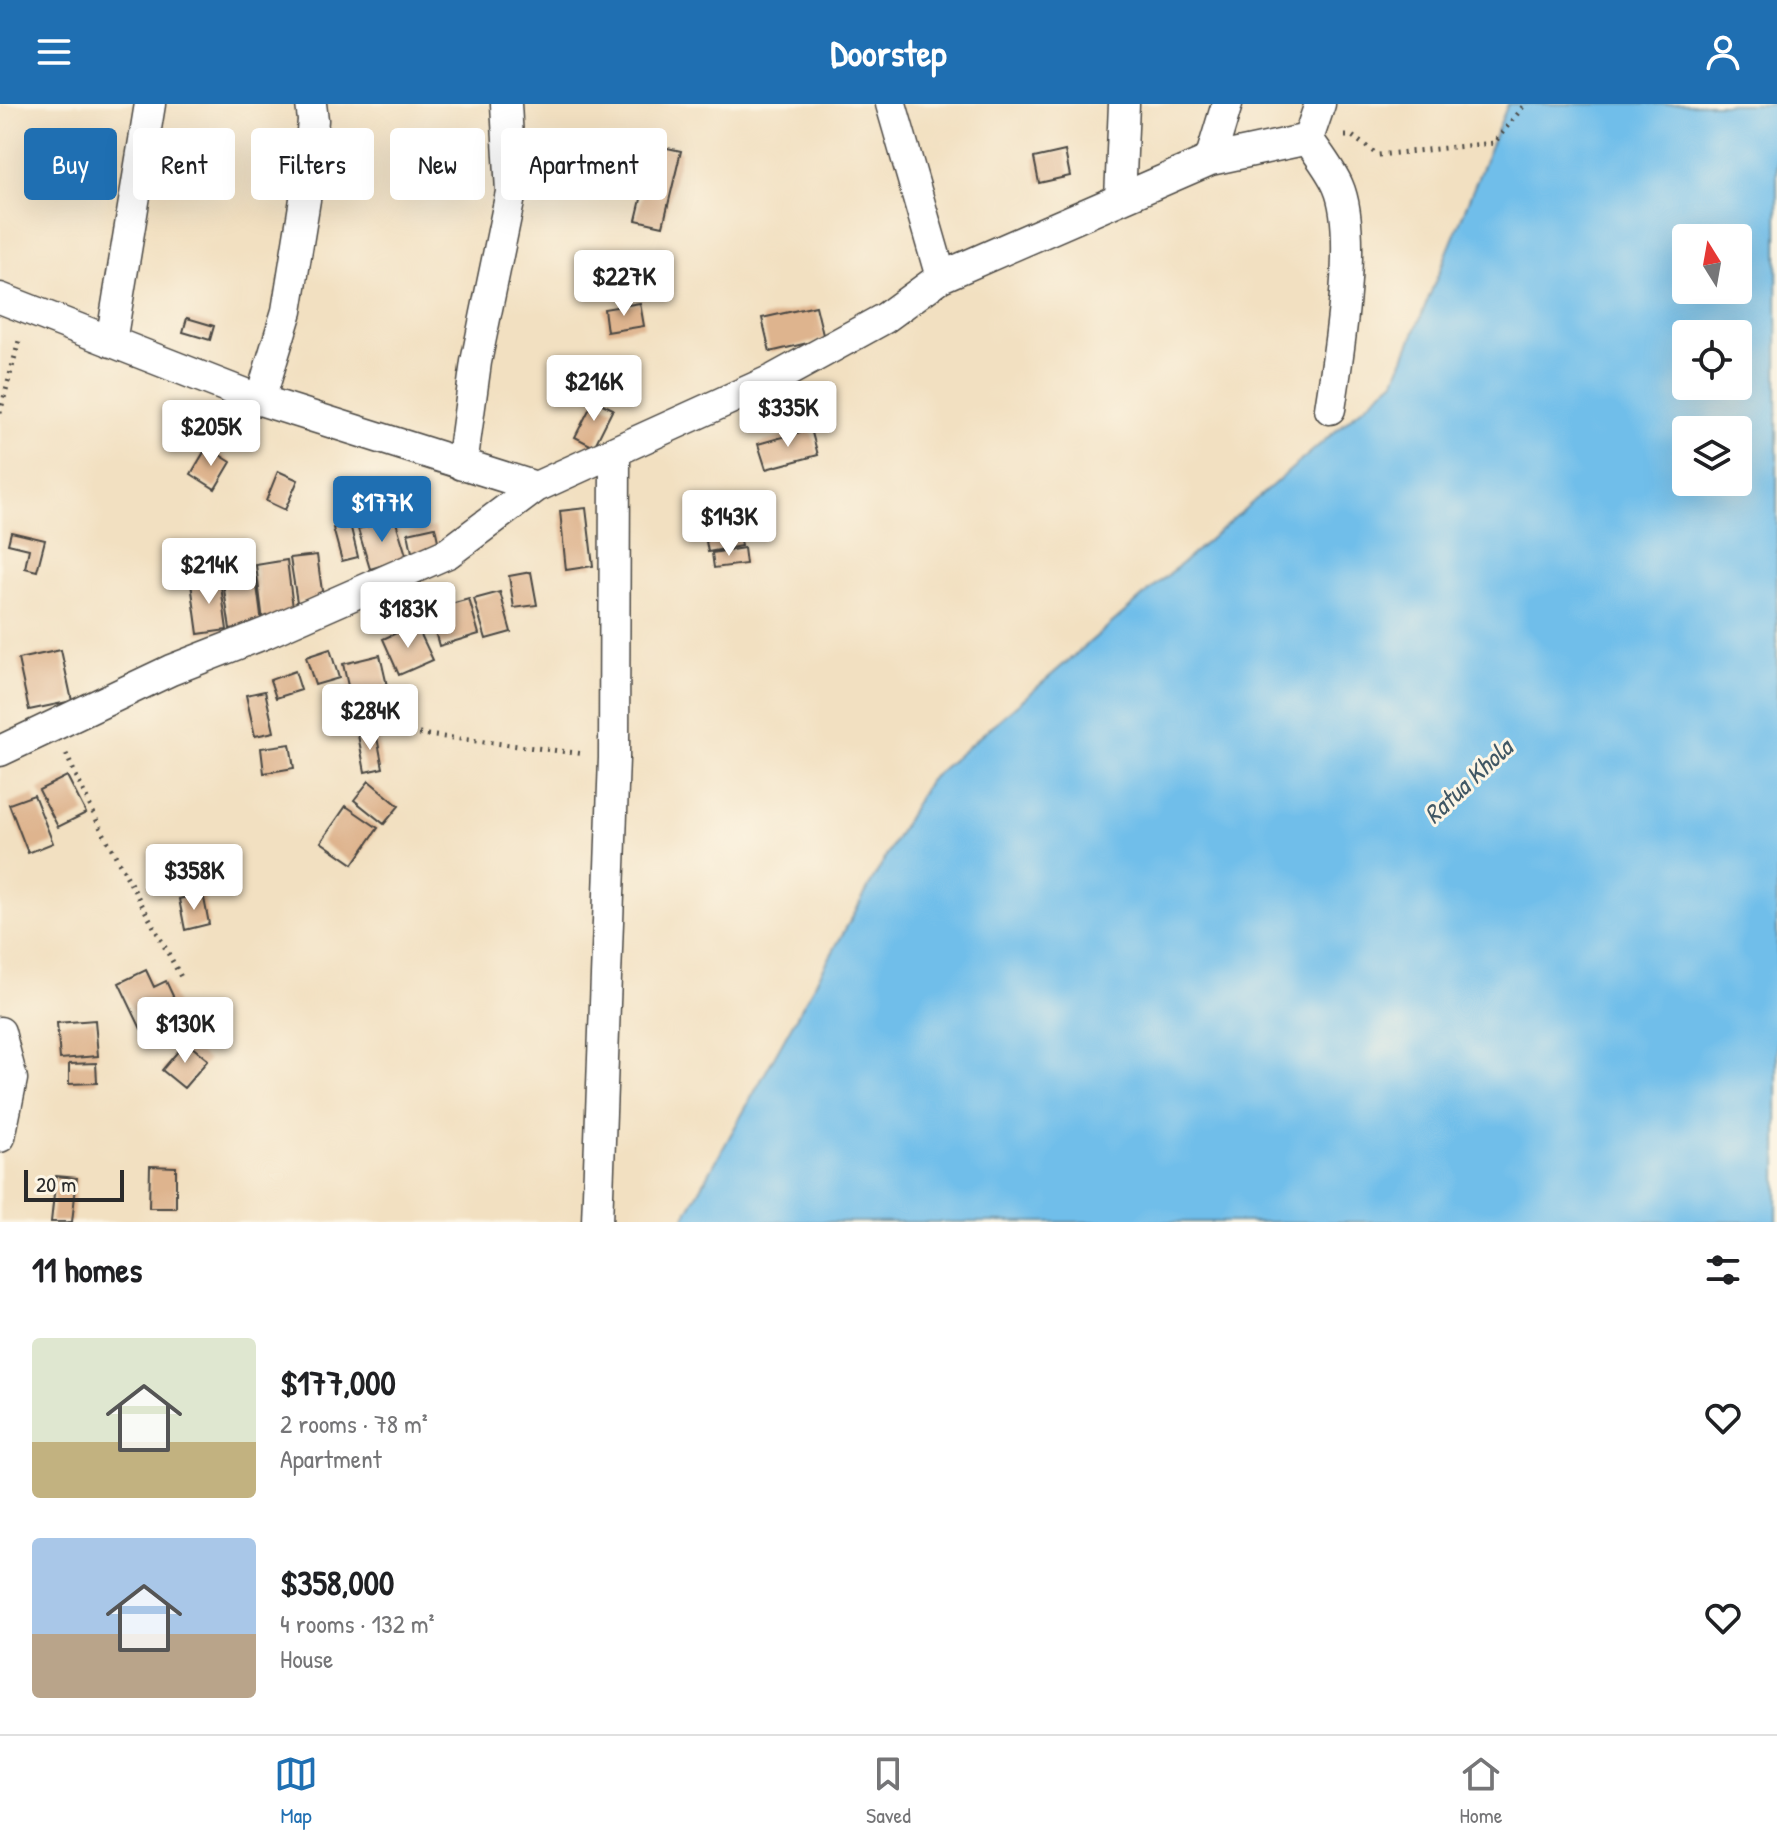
<!DOCTYPE html>
<meta charset="utf-8">
<style>
:root{--surface:#fff;--page:#f6f6f6;--text:#202124;--muted:#757577;--line:#e0e0e0;--accent:#1f6fb2}
body{margin:0;font-family:"Patrick Hand",sans-serif;background:var(--page);color:var(--text);height:100vh;display:flex;flex-direction:column;font-size:30px;white-space:nowrap}
*{box-sizing:border-box;margin:0}
p{font-size:26px;color:var(--muted)}
.icon{flex:none;width:44px;height:44px;fill:none;stroke:currentColor;stroke-width:2;stroke-linecap:round;stroke-linejoin:round}
.map{position:relative;height:1118px;overflow:hidden}
.details{display:flex;flex-direction:column;background:var(--surface);flex:1}
.details>*{flex:none}
.top-card{position:absolute;left:24px;top:24px;width:800px;height:72px;display:flex;gap:16px}
.needle{width:52px;rotate:349deg}
.buttons{position:absolute;left:1672px;top:120px;display:grid;gap:16px}
.buttons a{display:grid;place-items:center;width:80px;height:80px;border-radius:8px;background:var(--surface);box-shadow:0 8px 32px #0002;font-size:40px}
.scale{position:absolute;left:24px;bottom:20px;width:100px;box-sizing:border-box;padding-left:8px;border:4px solid #2b2b2b;border-top:0;font-size:22px;line-height:28px;white-space:nowrap;color:#2b2b2b;-webkit-text-stroke:6px #fcf5e5;paint-order:stroke}
.price{position:absolute;translate:-50% -68px;padding:0 18px;border-radius:8px;background:#fff;color:#222;font-size:26px;line-height:52px;filter:drop-shadow(0 2px 4px #0008)}
.price::after{content:'';position:absolute;left:50%;top:48px;width:24px;height:18px;margin-left:-12px;background:inherit;clip-path:polygon(0 0,100% 0,50% 100%)}
.price.active{background:var(--accent);color:#fff}
ul{padding:0;list-style:none}
li{display:flex;align-items:center;gap:24px;height:200px;padding:0 32px}
li span{display:grid;place-items:center;flex:none;width:224px;height:160px;border-radius:8px;color:#555}
li>.icon{margin-inline-start:auto}
span .icon{width:96px;height:96px;fill:#fffc;stroke-width:1}
li b{font-size:34px}
h2{display:flex;justify-content:space-between;align-items:center;height:96px;padding:0 32px;font-size:34px}
.tag{padding:0 28px;border-radius:8px;background:var(--surface);box-shadow:0 8px 32px #0002;font-size:28px;line-height:72px}
.tag.active{background:var(--accent);color:#fff}
header{display:flex;justify-content:space-between;align-items:center;height:104px;padding:0 32px;background:var(--accent);color:#fff;font-size:36px;font-weight:700}
.menu{display:flex;justify-content:space-around;align-items:center;height:112px;border-top:2px solid var(--line);background:var(--surface);font-size:22px;color:var(--muted)}
.menu a{display:grid;justify-items:center;gap:4px}
.menu .active{color:var(--accent)}
.map>svg:first-child{display:block}
.water{fill:#70beea;stroke:#4e748a;stroke-width:2;fill-rule:evenodd}
.building{fill:#deb48e}
.lines{fill:none;stroke-linecap:round;stroke-linejoin:round}
.minor-casing{stroke:#494642;stroke-width:33}
.path{stroke:#494642;stroke-width:5;stroke-dasharray:2 6;stroke-linecap:butt}
.minor{stroke:#fff;stroke-width:30}
.labels{text-anchor:middle;stroke-width:6;stroke-linejoin:round;paint-order:stroke}
.water-label{font-size:26px;font-style:italic;fill:#405764;stroke:#fcf5e5}
</style>
<header><svg class="icon" aria-label="menu" viewBox="0 0 24 24"><path d="M4 6h16M4 12h16M4 18h16"/></svg>Doorstep<svg class="icon" aria-label="person" viewBox="0 0 24 24"><circle cx="12" cy="8" r="4"/><path d="M4 21q1-7 8-7t8 7"/></svg></header>
<div class="map">
<svg width="1777" height="1118" viewBox="0 0 1777 1118">
<rect width="100%" height="100%" fill="#fcf5e5"/>
<filter id="ink" filterUnits="userSpaceOnUse"><feTurbulence type="fractalNoise" baseFrequency=".0125" numOctaves="2"/><feDisplacementMap in="SourceGraphic" scale="16" xChannelSelector="R" yChannelSelector="G"/><feConvolveMatrix kernelMatrix="1 2 1 2 8 2 1 2 1" color-interpolation-filters="sRGB"/></filter>
<filter id="wash" filterUnits="userSpaceOnUse"><feTurbulence type="fractalNoise" baseFrequency=".006" numOctaves="4" result="noise"/><feDisplacementMap in="SourceGraphic" scale="32" xChannelSelector="R" yChannelSelector="G"/><feGaussianBlur stdDeviation="1.8" result="paint"/><feColorMatrix in="noise" values="0 0 0 0 0 0 0 0 0 0 0 0 0 0 0 0 0 1.4 0 .05"/><feComposite in="paint" operator="in"/></filter>
<g filter="url(#wash)">
<rect width="100%" height="100%" fill="#f2e0c1"/>
<path class="water" d="M1508,0H1777V1118H682L928,677L1395,276ZM1686,134H1738V186H1686ZM1686,230H1738V282H1686ZM1686,326H1738V378H1686Z"/>
<g id="blocks">
<path class="building" d="M654,41L681,47L663,122L636,116Z
M1065,47L1070,72L1039,79L1034,54Z
M640,199L644,222L607,228L604,205Z
M816,202L824,235L770,248L762,214Z
M187,214L214,222L210,236L183,228Z
M594,296L613,305L594,343L575,333Z
M811,325L818,351L766,365L758,340Z
M207,343L231,358L215,385L191,370Z
M278,367L298,376L285,406L266,397Z
M586,404L593,462L566,466L560,407Z
M736,414L741,442L708,448L703,421Z
M395,415L407,454L370,465L358,425Z
M350,420L358,453L342,457L333,424Z
M435,423L440,446L413,453L408,429Z
M11,428L45,436L37,467L25,464L29,445L8,440Z
M744,444L746,460L714,464L712,449Z
M317,451L323,494L297,498L290,454Z
M287,456L294,512L263,517L256,461Z
M531,468L537,501L514,504L509,472Z
M256,474L262,520L230,525L223,479Z
M220,475L227,526L198,530L191,479Z
M500,488L511,528L486,535L474,495Z
M469,495L479,530L439,542L429,506Z
M416,520L433,556L399,571L383,535Z
M330,545L339,574L315,581L306,553Z
M61,546L72,597L29,606L18,555Z
M380,551L388,586L351,595L343,560Z
M295,567L301,586L276,594L270,576Z
M265,587L274,628L255,632L246,591Z
M366,602L371,624L360,627L355,604Z
M376,628L383,664L365,668L358,631Z
M290,640L294,664L264,669L261,644Z
M67,672L86,709L58,723L39,686Z
M369,677L399,702L384,720L354,696Z
M34,691L53,739L28,749L9,700Z
M346,702L378,724L353,760L321,738Z
M203,789L209,820L185,826L179,795Z
M146,866L154,883L166,877L180,907L141,925L119,879Z
M95,916L98,952L60,955L57,919Z
M186,938L208,956L184,984L162,966Z
M96,959L97,979L69,980V960Z
M150,1062L176,1063V1104H149Z
M56,1072L77,1074L72,1118H51Z"/>
</g>
</g>
<g filter="url(#ink)">
<use href="#blocks" fill-opacity="0" stroke="#494642" stroke-width="2"/>
<g class="lines">
<g class="minor-casing">
<path id="minor" d="M891,0L941,173
M1308,35C1318,50 1331,66 1338,82C1359,129 1338,253 1330,305
M1308,35L1320,0
M1210,56L1227,0
M1120,95L1124,0
M0,194L260,296L536,383
M111,238L150,0
M260,296L287,207L307,83L313,16L311,0
M462,361L476,258L511,88L506,0
M0,647L171,566L266,529L448,449L536,383L774,275L885,214L941,173L1210,56L1308,35
M0,928L12,975L0,1033
M597,1118L614,654L615,349"/>
</g>
<path class="path" d="M1345,32H1352L1378,51L1494,39L1525,0
M0,309L20,233
M419,630L585,650
M66,650L99,721L181,873"/>
<use href="#minor" class="minor"/>
</g>
</g>
<g class="labels">
<g class="water-label">
<text transform="translate(1468 677) rotate(-43)" y="9">Ratua Khola</text>
</g>
</g>
</svg>
<div class="buttons">
<a><svg class="needle" viewBox="-14 -14 28 28"><path d="M0-13l5 13h-10z" fill="#e53935"/><path d="M0 13l5-13h-10z" fill="#757577"/></svg></a>
<a><svg class="icon" aria-label="locate" viewBox="0 0 24 24"><circle cx="12" cy="12" r="6"/><path d="M12 2v4M12 18v4M2 12h4M18 12h4"/></svg></a>
<a><svg class="icon" aria-label="layers" viewBox="0 0 24 24"><path d="M12 4l9 5-9 5-9-5zM3 14l9 5 9-5"/></svg></a>
</div>
<div class="scale">20 m</div>
<b class="price" style="left:624px;top:214px">$227K</b>
<b class="price" style="left:594px;top:319px">$216K</b>
<b class="price" style="left:788px;top:345px">$335K</b>
<b class="price" style="left:211px;top:364px">$205K</b>
<b class="price active" style="left:382px;top:440px">$177K</b>
<b class="price" style="left:729px;top:454px">$143K</b>
<b class="price" style="left:209px;top:502px">$214K</b>
<b class="price" style="left:408px;top:546px">$183K</b>
<b class="price" style="left:370px;top:648px">$284K</b>
<b class="price" style="left:194px;top:808px">$358K</b>
<b class="price" style="left:185px;top:961px">$130K</b>
<div class="top-card">
<a class="tag active">Buy</a>
<a class="tag">Rent</a>
<a class="tag">Filters</a>
<a class="tag">New</a>
<a class="tag">Apartment</a>
</div>
</div>
<section class="details">
<h2>11 homes<svg class="icon" aria-label="filters" viewBox="0 0 24 24"><path d="M4 7h16M4 17h16"/><circle cx="9" cy="7" r="2"/><circle cx="15" cy="17" r="2"/></svg></h2>
<ul>
<li><span style="background:linear-gradient(#dfe7d0 65%,#c2b280 0)"><svg class="icon" aria-label="home" viewBox="0 0 24 24"><path d="M3 11l9-7 9 7M6 9v11h12V9"/></svg></span><div><b>$177,000</b><p>2 rooms · 78 m²</p><p>Apartment</p></div><svg class="icon" aria-label="heart" viewBox="0 0 24 24"><path d="M12 20l-8-8c-3-5 5-10 8-4 3-6 11-1 8 4z"/></svg></li>
<li><span style="background:linear-gradient(#a9c7e8 60%,#b9a48a 0)"><svg class="icon" aria-label="home" viewBox="0 0 24 24"><path d="M3 11l9-7 9 7M6 9v11h12V9"/></svg></span><div><b>$358,000</b><p>4 rooms · 132 m²</p><p>House</p></div><svg class="icon" aria-label="heart" viewBox="0 0 24 24"><path d="M12 20l-8-8c-3-5 5-10 8-4 3-6 11-1 8 4z"/></svg></li>
</ul>
</section>
<nav class="menu">
<a class="active"><svg class="icon" aria-label="map" viewBox="0 0 24 24"><path d="M3 6l6-2 6 2 6-2v14l-6 2-6-2-6 2zM9 4v14M15 6v14"/></svg>Map</a>
<a><svg class="icon" aria-label="saved" viewBox="0 0 24 24"><path d="M7 4h10v16l-5-4-5 4z"/></svg>Saved</a>
<a><svg class="icon" aria-label="home" viewBox="0 0 24 24"><path d="M3 11l9-7 9 7M6 9v11h12V9"/></svg>Home</a>
</nav>
